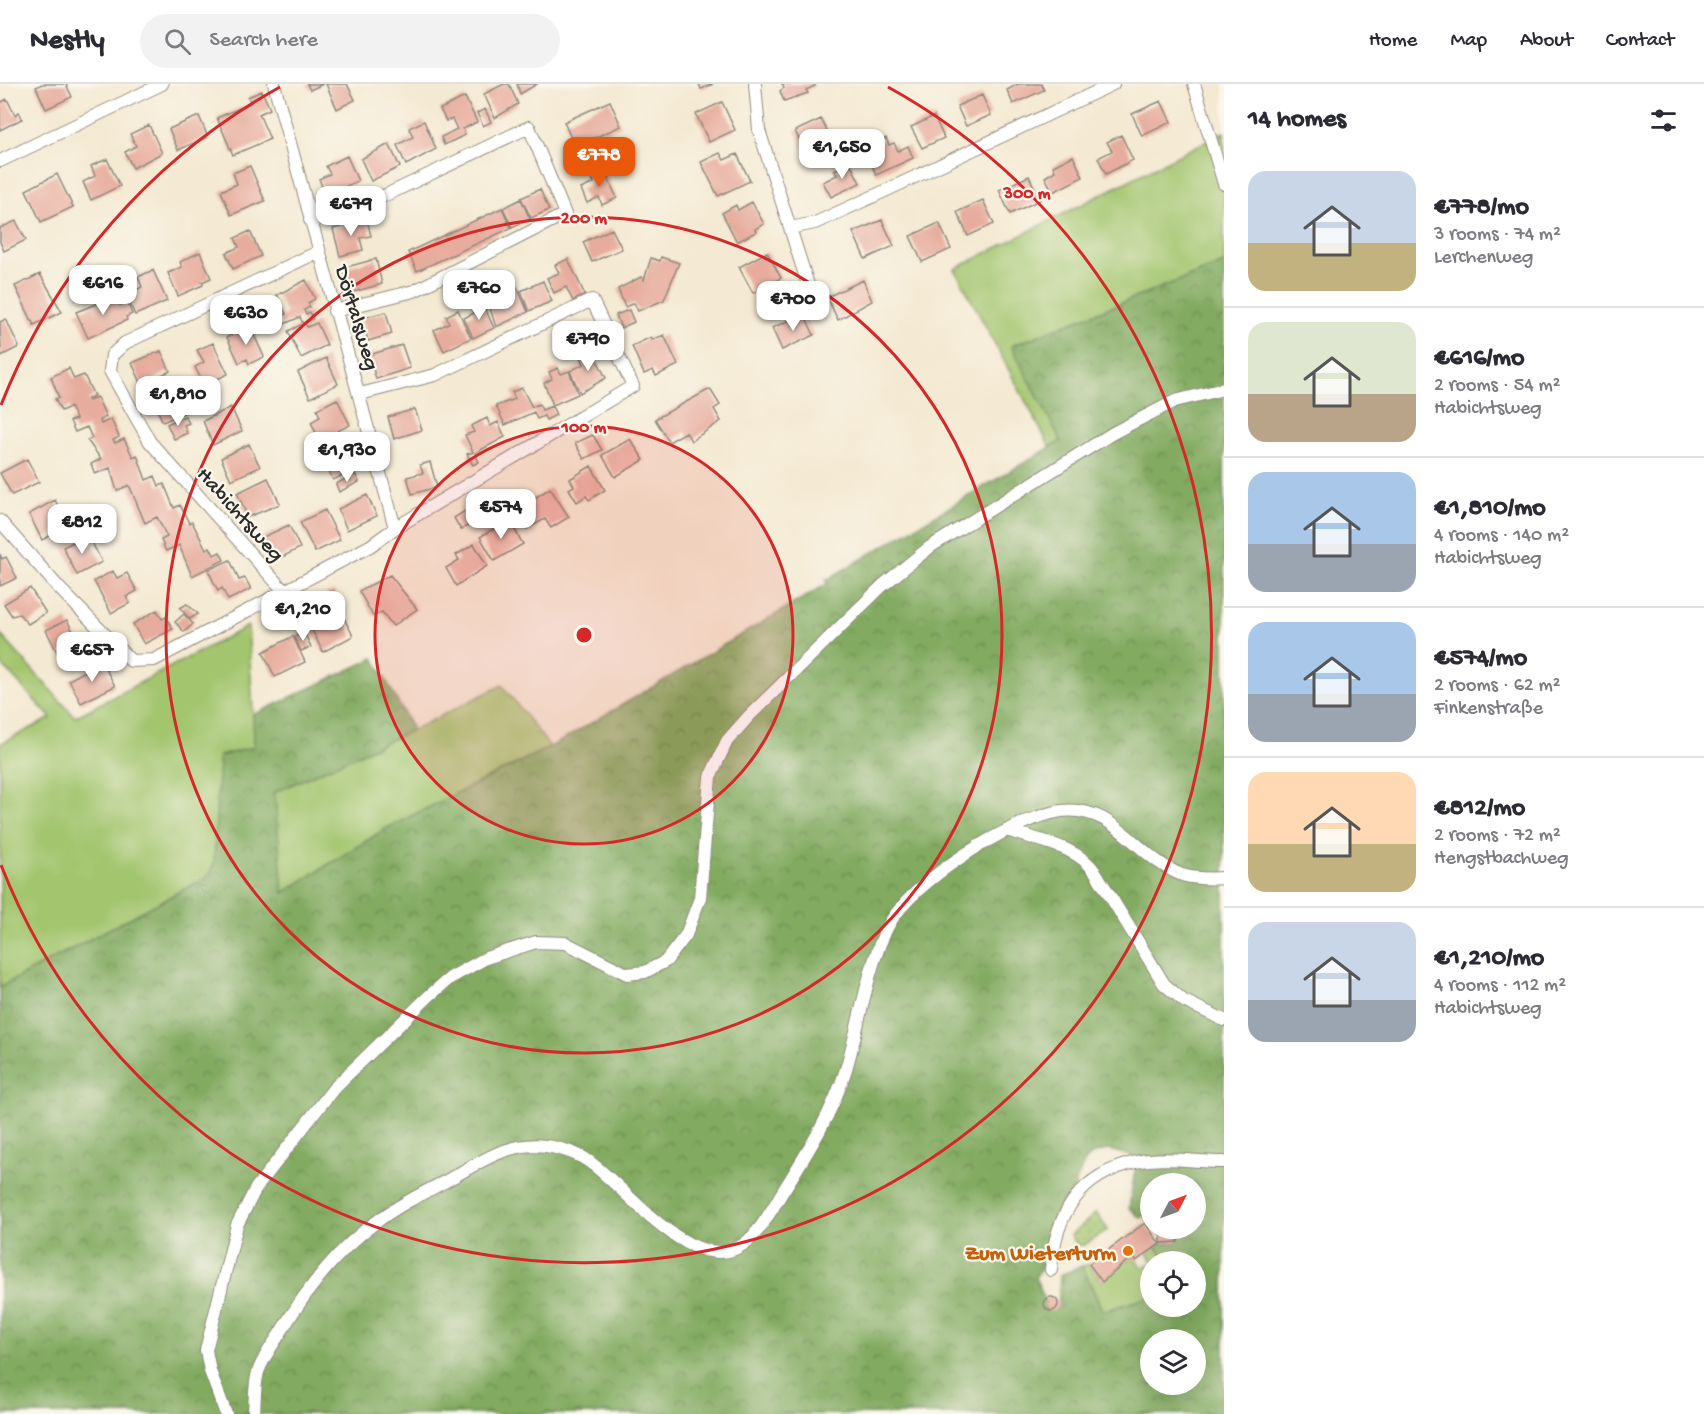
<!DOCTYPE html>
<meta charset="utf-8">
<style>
:root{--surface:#fff;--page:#f2f2f3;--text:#2b2b33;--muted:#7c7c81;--line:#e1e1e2;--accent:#ea580c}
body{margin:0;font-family:"Gochi Hand",sans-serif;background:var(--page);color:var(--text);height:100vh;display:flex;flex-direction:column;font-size:22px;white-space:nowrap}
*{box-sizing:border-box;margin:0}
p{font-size:20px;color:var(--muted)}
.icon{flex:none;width:33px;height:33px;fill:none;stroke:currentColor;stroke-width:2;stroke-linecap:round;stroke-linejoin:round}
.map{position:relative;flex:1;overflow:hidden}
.details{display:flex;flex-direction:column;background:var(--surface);width:480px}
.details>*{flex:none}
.needle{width:39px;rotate:49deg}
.tools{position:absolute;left:1140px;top:1089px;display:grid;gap:12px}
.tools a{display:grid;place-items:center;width:66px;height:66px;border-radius:50%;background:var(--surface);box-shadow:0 6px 24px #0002;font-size:30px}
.price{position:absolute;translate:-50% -51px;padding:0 14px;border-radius:12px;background:#fff;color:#222;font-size:20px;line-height:39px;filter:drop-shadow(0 2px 3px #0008)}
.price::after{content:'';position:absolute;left:50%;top:36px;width:18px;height:14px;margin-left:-9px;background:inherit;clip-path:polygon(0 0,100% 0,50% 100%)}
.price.active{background:var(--accent);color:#fff}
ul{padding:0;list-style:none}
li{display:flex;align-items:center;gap:18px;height:150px;padding:0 24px}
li+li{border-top:2px solid var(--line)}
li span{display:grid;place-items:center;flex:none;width:168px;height:120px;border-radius:18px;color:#555}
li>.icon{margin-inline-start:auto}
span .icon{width:72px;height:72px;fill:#fffc;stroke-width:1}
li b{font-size:26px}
h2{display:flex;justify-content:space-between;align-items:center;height:72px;padding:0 24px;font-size:26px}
header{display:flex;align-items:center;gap:36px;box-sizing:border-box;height:84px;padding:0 30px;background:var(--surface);border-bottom:2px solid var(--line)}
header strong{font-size:28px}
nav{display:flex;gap:33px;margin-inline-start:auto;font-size:21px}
.search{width:420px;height:54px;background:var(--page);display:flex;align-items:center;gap:15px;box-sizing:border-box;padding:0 21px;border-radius:33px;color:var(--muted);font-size:22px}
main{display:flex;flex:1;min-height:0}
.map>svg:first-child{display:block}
.grass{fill:#a3c56e;stroke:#67784c;stroke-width:1.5}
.forest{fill:url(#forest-crowns);stroke:#566a46;stroke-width:1.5;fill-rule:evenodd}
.park{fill:url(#park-dots);stroke:#67784c;stroke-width:1.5}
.building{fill:#e7ac9d}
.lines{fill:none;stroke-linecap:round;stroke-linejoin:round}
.minor-casing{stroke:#908a7e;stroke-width:14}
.minor{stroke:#fff;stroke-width:12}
.ring{fill:none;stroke:#d62828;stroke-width:3}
.food-dot{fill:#e8710a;stroke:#fbf7ec;stroke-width:2}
.labels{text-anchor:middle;stroke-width:4.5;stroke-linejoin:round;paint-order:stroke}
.street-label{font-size:22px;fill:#2b2b2b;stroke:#fbf7ec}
.food-label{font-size:22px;font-weight:bold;fill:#c56008;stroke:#fbf7ec;text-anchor:end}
.centre{fill:#d62828;stroke:#fbf7ec;stroke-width:3}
.ring-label{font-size:18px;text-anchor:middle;font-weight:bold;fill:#d62828;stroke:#fbf7ec;stroke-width:4.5;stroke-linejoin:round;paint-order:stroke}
</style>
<header>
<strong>Nestly</strong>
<div class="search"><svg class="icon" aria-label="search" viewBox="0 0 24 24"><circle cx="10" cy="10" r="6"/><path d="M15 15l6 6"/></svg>Search here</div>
<nav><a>Home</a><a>Map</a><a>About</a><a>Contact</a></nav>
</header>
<main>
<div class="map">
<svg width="1224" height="1330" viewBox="0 0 1224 1330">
<defs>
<pattern id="forest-crowns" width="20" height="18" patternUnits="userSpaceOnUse" patternTransform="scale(1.5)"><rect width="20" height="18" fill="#82aa61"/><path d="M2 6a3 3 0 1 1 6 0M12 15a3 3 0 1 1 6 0" fill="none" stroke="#6b8b50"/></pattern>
<pattern id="park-dots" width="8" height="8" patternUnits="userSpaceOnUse" patternTransform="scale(1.5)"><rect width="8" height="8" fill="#a3c56e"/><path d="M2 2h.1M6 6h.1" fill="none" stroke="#8ca95f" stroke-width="1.8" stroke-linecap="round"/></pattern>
</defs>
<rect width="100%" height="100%" fill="#fbf7ec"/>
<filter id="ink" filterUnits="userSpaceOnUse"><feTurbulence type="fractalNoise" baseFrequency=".0167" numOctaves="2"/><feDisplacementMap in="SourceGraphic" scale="12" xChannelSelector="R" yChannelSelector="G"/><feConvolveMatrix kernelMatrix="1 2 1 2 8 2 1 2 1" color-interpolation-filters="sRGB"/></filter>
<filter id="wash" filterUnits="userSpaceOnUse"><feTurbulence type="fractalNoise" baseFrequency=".008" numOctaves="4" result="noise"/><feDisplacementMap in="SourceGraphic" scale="24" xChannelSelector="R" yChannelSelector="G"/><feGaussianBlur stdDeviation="1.35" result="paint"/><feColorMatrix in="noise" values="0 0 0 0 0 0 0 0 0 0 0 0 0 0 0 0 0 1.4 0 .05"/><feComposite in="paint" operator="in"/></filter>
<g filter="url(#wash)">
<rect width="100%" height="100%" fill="#f4e9d2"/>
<path class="grass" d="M1224,48V179L1011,262L1062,357L1050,363L955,185Z
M248,542L255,663L219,672L214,779L209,792L0,903V660L51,634L0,579V550L75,633Z
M502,601L550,663L387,744L283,809L274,708L413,646Z
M1156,1162L1165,1175L1169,1174L1174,1177H1152L1147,1169Z
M1133,1172L1142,1184L1150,1179V1213L1102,1227L1082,1182L1089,1180L1102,1198Z"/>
<path class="forest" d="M1224,179V1330H0V903L209,792L214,779L219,672L254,663L253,631L374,574L413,646L275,708L283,809L387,744L554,661L827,500L826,496L1061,357L1011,262ZM1110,1066L1137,1074L1129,1124L1140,1134L1144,1131L1150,1139V1100H1196V1144L1156,1145L1161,1150L1177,1149V1158L1161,1159L1156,1162L1165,1176L1196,1178V1222H1150V1213L1103,1227L1082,1182L1060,1191L1058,1225L1045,1226L1044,1214L1035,1193C1049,1179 1051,1154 1058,1137C1062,1126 1068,1117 1073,1107C1082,1087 1081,1067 1110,1066ZM1150,1256H1196V1300H1150Z"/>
<path class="park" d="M1096,1129L1108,1146L1084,1161H1077L1071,1151Z"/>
<g id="blocks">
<path class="building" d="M42,0H66L72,13L46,25L36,3Z
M307,0H323L310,6Z
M326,0H347L355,16L337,25Z
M504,0H509L518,20L495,34L484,10Z
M517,0H537L520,10Z
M699,0H713L701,5Z
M782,0H814L815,2L806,6L808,9L784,17L780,7L784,4Z
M1018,0H1041L1044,6L1013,20L1007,6Z
M262,7L270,25L259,30L270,55L233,71L217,34L251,19L248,13Z
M982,11L991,31L966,42L957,22Z
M465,13L477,38L463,45L465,51L444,61L441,53L457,45L452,35L446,37L440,25Z
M7,15L15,31L19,28L22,35L0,46V19Z
M610,17L621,42L596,53L601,63L579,73L564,38Z
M1161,17L1171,38L1142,52L1132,30Z
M722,18L735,46L709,58L696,30Z
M485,25L491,38L483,42L477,29Z
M199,32L208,53L178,66L169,45Z
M934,32L944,54L922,64L911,43Z
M821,35L836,65L820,74L813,61L804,65L795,47Z
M424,37L436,65L406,81L397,61L413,53L409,44Z
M149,41L162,69L133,84L125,68L136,62L130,50Z
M1121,51L1133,76L1106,90L1098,74L1112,67L1107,58Z
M886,54L889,61L894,59L898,67L908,62L913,74L876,91L869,74L878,70L874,60Z
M389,60L400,83L371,97L361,75Z
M720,69L724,76L737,70L750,97L718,112L701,78Z
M347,72L358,97L326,112L319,95L330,90L326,82Z
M1073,72L1083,93L1053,108L1045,93L1055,87L1053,82Z
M107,75L120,102L91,116L83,98L95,92L91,82Z
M850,79L860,99L831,113L823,98L837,91L834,86Z
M250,82L265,117L231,131L221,107L237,100L233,89Z
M603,84L617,114L602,121L599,113L587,119L581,105L594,99L590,90Z
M57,90L73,123L41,138L26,106Z
M1029,92L1040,116L1010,130L999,106Z
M540,105L549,126L531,134L521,114Z
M521,115L530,135L512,143L503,124Z
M983,116L994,140L968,152L957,128Z
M752,118L764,140L755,145L756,148L737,158L722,129L736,121L738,126Z
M502,124L511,144L417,187L408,168Z
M367,136L371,152L360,154L363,166L340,172L333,145Z
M882,136L894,162L865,175L853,148Z
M16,137L26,156L4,167L0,158V144Z
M939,139L951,165L922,178L910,152Z
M612,145L622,165L592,178L583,158Z
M250,147L261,172L233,185L226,169L239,163L235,154Z
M200,168L211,194L202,198L203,201L178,212L168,189L182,183L180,178Z
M767,168L781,194L753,209L739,183Z
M661,173L679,179L664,216L638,227L634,219L625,223L618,205L641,193L644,196L651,174L660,177Z
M376,175L382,200L350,209L343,184Z
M568,175L585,211L573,217L566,203L554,209L547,194L559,189L555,181Z
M153,186L167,217L135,231L126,211L142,203L138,193Z
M40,190L62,228L34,241L15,202Z
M306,196L315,215L308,219L310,223L304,226L306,230L310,228L313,235L305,239L307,243L317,239L327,261L301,274L288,247L303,240L300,233L282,241L278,234L286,230L277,211Z
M863,196L872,217L838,236L827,213Z
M543,197L552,217L529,227L521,207Z
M517,203L528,228L496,243L488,218Z
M116,212L120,221L127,218L132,230L126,233L127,236L88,254L76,228Z
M482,218L494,244L473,254L464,234L474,229L472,223Z
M458,226L471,254L444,267L434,246L449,239L446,232Z
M629,226L634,238L621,244L616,231Z
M386,228L392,250L368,257L362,234Z
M804,230L814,251L782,266L772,244Z
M6,235L19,263L1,272L0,238Z
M250,242L264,273L249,280L247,275L239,279L227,253Z
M664,251L678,281L656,292L653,286L644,290L632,262L651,253L652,256Z
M213,259L228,290L204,301L195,283L204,278L197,266Z
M402,261L410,284L376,295L369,271Z
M592,266L606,294L580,309L570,287L584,280L580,271Z
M161,267L170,287L142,301L132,279Z
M326,274L338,300L310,314L298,288Z
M69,284L74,295L84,291L94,312L88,315L89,317L97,313L106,333L100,336L101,340L111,335L119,353L113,356L115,359L124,355L133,373L137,371L146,396L155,392L159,402L164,400L174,424L180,421L189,439L192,438L206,465L210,463L214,471L220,468L224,476L192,492L179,461L166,467L161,456L167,453L157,433L145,439L129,401L117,407L110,384L95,390L91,380L101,375L87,356L92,354L87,343L75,348L70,337L76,335L70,323L61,327L55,315L59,314L51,293Z
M558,284L561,290L569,287L578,310L553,321L544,299L552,295L549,288Z
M174,299L188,327L163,338L150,311Z
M522,304L532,323L539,320L542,326L552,322L556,331L546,336L544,332L537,335L534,328L505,341L496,322L515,315L512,308Z
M710,305L720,321L714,325L721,337L691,357L686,348L669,358L655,335Z
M337,315L350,341L319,356L311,338L320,333L317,325Z
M231,323L242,347L213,361L203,337Z
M415,325L422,346L394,355L388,333Z
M185,332L189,339L184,341L187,349L174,355L167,340Z
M487,334L490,342L498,338L505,353L475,369L479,378L473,381L467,370L473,368L465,351L474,348L471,342Z
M593,351L602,366L584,375L575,359Z
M349,355L362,382L333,396L323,374L330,371L328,365Z
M630,355L644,376L615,393L602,371Z
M249,360L260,383L231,396L221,374Z
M27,375L39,398L12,411L0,389Z
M430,378L437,403L412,410L407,393L423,389L420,381Z
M591,382L605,406L589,416L586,412L577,418L569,405L574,402L570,395Z
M355,390L359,398L339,408L336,400Z
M268,394L280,420L248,433L237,409Z
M550,404L569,433L551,444L545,435L527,445L516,426Z
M367,411L377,432L347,446L338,425Z
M55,416L69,442L42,456L29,430Z
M471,423L479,435L461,446L454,434Z
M325,426L340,456L315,468L300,438Z
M509,436L523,460L494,477L480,453Z
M289,441L300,464L274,477L263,453Z
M88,451L102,478L77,491L63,463Z
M474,460L487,482L456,502L446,484L459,476L456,471Z
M0,470L2,475L6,473L17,494L0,502Z
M230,476L239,496L245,494L251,505L228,516L222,504L218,507L208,486Z
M113,487L117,494L127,489L137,507L126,513L130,519L111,529L94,497Z
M390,491L417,525L393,542L382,528L373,532L359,507Z
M30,504L46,529L28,540L19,530L12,532L4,520Z
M334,507L340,518L332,522L326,510Z
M187,520L198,530L190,535L180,524Z
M339,524L353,552L323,568L310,542Z
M301,525L308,540L302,542L295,528Z
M157,526L162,535L166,533L173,545L144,560L133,540Z
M184,530L193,540L184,548L175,538Z
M67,536L79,559L58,570L46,546Z
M304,548L311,563L301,567L294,553Z
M293,552L305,578L275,593L263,568Z
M102,578L115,602L81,619L69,596Z
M1145,1139L1160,1160L1136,1177L1133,1172L1102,1198L1089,1180Z
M1177,1149L1178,1158L1161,1159V1150Z
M1044 1220a7 7 0 1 1 14 0a7 7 0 1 1-14 0Z"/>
</g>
</g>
<g filter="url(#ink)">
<use href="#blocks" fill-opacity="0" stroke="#908a7e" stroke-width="1.5"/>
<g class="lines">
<g class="minor-casing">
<path id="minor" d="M274,0L395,444
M755,0L759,46L810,207
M1194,0L1224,100
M0,77L162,0
M310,136L386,111L529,43L565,130L414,207L334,227
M790,144L815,139L872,113L1113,0
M0,437L59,504L131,577L154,576L370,462L395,444L633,302L592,216L435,291L360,310
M284,507L150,358L110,287L112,271L125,259L318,168
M1010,747C1039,757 1078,762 1096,789L1164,900L1184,917L1224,936
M1051,1186C1055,1130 1079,1091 1136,1078C1163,1072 1196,1078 1224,1078
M226,1330L210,1287L206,1266L237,1141L256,1104L334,1004L429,912L450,894L486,874L536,858L566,859L627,890L645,888L666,877L686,851L700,814L710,693L727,657L749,632L882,502L930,463L1113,349L1175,317L1224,305
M254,1330C255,1316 254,1302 258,1288C263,1274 271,1263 279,1251C304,1209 334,1168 375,1139C397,1122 423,1109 448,1096C481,1077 512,1055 552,1063C566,1066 580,1070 591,1079C626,1104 688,1187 737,1164C759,1153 772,1124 785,1104C809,1066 833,1028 846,985C859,943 868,880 888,842C912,797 1011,735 1061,727C1115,720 1137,774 1182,791C1196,795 1210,795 1224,794"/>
</g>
<use href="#minor" class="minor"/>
</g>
</g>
<circle cx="584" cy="551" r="209" fill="#d62828" fill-opacity=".12"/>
<g class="ring">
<circle cx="584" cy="551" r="209"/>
<circle cx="584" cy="551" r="418"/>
<path d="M1 321A627 627 0 0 1 280 3M888 3A627 627 0 1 1 1 781"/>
</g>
<circle class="food-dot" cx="1128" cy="1167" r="6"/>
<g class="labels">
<g class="street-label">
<text transform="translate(359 233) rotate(73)" y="8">Dörtalsweg</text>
<text transform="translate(242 429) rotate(48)" y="8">Habichtsweg</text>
</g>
<g class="food-label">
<text x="1116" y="1175">Zum Wieterturm</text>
</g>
</g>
<circle cx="584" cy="551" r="9" class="centre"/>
<g class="ring-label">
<text x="1027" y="114">300 m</text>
<text x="584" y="139">200 m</text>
<text x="584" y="348">100 m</text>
</g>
</svg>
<div class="tools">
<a><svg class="needle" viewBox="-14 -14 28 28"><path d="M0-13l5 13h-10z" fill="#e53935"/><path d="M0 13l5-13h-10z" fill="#7c7c81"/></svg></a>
<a><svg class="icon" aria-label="locate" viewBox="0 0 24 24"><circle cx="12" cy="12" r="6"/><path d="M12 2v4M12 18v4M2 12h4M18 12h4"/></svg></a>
<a><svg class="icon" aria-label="layers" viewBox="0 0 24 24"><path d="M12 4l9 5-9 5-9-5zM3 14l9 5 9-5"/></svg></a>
</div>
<b class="price" style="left:842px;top:96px">€1,650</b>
<b class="price active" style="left:599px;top:104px">€778</b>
<b class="price" style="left:351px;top:153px">€679</b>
<b class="price" style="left:103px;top:232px">€616</b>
<b class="price" style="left:479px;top:237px">€760</b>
<b class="price" style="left:793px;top:248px">€700</b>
<b class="price" style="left:246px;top:262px">€630</b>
<b class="price" style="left:588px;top:288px">€790</b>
<b class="price" style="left:178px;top:343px">€1,810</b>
<b class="price" style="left:347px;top:399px">€1,930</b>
<b class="price" style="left:501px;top:456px">€574</b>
<b class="price" style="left:82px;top:471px">€812</b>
<b class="price" style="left:303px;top:558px">€1,210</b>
<b class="price" style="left:92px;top:599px">€657</b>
</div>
<section class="details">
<h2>14 homes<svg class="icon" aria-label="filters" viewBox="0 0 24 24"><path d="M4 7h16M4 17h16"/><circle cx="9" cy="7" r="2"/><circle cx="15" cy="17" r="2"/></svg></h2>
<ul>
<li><span style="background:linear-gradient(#c9d6e8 60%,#c2b280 0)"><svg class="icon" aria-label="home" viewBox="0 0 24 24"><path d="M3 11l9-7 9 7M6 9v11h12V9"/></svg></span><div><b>€778/mo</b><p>3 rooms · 74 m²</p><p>Lerchenweg</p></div></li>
<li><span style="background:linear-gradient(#dfe7d0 60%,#b9a48a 0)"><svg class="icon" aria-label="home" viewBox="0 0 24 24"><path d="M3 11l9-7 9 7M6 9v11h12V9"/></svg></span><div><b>€616/mo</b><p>2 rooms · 54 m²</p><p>Habichtsweg</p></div></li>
<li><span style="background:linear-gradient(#a9c7e8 60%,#9aa5b1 0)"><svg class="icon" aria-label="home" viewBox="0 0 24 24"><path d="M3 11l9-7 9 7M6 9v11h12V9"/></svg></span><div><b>€1,810/mo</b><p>4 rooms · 140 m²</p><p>Habichtsweg</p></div></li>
<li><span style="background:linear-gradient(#a9c7e8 60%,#9aa5b1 0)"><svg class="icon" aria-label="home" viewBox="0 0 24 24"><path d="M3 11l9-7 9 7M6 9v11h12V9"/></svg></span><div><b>€574/mo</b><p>2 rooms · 62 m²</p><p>Finkenstraße</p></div></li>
<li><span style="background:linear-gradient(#ffd9b3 60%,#c2b280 0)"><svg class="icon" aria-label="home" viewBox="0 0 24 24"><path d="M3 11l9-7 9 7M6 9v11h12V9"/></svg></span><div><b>€812/mo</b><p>2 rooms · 72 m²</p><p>Hengstbachweg</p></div></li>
<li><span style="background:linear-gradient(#c9d6e8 65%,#9aa5b1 0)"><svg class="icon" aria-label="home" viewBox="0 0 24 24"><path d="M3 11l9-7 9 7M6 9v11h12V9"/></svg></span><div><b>€1,210/mo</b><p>4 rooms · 112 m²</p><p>Habichtsweg</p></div></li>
</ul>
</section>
</main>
